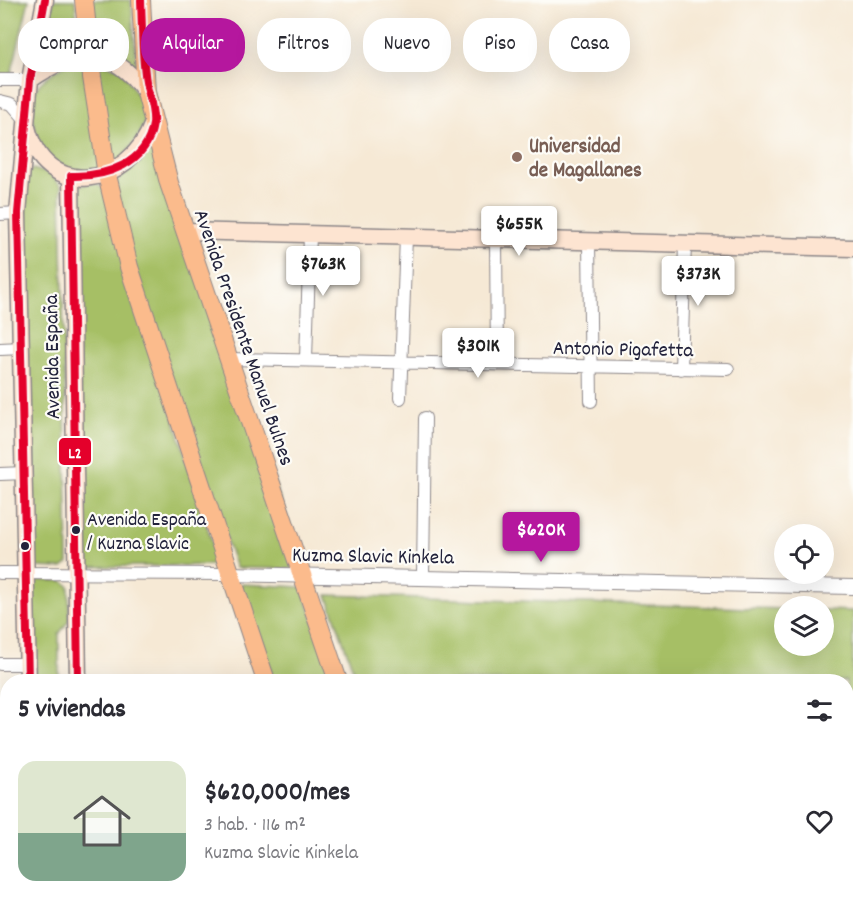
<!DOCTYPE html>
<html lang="es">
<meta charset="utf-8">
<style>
:root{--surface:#fff;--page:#f7f7f7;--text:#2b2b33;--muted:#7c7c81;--accent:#b5179e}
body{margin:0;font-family:Dekko,sans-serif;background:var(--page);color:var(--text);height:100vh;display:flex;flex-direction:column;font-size:22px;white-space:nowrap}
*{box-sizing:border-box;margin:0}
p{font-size:20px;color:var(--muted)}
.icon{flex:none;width:33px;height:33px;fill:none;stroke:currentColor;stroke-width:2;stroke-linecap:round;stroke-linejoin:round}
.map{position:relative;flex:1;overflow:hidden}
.side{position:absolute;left:0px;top:674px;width:854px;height:236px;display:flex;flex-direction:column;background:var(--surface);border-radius:24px 24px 0 0;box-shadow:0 6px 24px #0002}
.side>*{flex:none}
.banner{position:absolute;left:18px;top:18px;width:818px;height:54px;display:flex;gap:12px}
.fabs{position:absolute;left:774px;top:524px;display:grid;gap:12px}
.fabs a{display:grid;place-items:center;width:60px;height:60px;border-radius:50%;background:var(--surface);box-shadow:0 6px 24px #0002;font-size:30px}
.price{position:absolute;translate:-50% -51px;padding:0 14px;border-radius:6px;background:#fff;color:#222;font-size:20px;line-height:39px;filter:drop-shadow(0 2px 3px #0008)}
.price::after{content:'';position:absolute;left:50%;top:36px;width:18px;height:14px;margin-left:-9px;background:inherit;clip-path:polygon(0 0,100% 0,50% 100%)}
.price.selected{background:var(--accent);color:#fff}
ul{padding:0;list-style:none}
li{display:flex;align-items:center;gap:18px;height:150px;padding:0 18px}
li span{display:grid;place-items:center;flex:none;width:168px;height:120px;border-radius:18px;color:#555}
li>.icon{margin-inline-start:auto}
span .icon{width:72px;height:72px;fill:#fffc;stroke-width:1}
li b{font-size:26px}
h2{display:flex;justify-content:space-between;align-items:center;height:72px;padding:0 18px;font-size:26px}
.tag{padding:0 21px;border-radius:24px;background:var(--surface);box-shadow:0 6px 24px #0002;font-size:21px;line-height:54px}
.tag.selected{background:var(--accent);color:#fff}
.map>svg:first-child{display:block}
.green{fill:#a6bf65;stroke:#647050;stroke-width:1.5}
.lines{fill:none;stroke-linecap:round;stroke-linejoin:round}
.minor-casing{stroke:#8c8688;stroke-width:14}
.tertiary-casing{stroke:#8c8688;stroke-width:16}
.secondary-casing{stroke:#8c8688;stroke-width:19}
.primary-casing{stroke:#8c8688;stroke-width:20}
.minor{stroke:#fff;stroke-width:12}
.tertiary{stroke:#fff;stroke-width:14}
.secondary{stroke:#fde4d1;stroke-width:16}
.primary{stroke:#fbbb8c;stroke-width:18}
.bus-1-casing{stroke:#fdfcf7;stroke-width:12}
.bus-1{stroke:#e4002b;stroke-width:8}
.education-dot{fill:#8d6e63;stroke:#fdfcf7;stroke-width:2}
.bus-dot{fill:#22223b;stroke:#fdfcf7;stroke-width:2}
.labels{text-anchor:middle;stroke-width:4.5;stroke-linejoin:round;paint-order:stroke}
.bus-label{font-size:20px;fill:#22223b;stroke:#fdfcf7;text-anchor:start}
.education-label{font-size:21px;font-weight:bold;fill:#785e54;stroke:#fdfcf7;text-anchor:start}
.street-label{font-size:21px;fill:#22223b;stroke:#fdfcf7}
.line-badge{stroke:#fdfcf7;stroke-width:2}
.badge-label{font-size:16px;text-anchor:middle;font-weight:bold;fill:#fff}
</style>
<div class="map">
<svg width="853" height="908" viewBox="0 0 853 908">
<rect width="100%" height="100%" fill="#fdfcf7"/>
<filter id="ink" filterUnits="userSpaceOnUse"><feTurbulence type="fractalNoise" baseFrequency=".0167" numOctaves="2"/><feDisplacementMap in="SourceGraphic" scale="12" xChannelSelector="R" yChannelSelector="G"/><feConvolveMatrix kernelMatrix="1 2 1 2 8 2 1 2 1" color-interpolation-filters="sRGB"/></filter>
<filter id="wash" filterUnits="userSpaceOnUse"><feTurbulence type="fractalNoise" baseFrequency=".008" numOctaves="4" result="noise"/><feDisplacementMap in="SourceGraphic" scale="24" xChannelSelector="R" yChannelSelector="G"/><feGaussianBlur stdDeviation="1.35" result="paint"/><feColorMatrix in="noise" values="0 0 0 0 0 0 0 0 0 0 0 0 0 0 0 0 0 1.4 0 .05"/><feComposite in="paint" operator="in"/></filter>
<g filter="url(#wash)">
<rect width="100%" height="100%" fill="#f6e9d5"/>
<path class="green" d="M0,0H29L11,75H0Z
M54,0H75L79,45L60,52L38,67L36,63Z
M88,0H131L137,67L118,53L91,44Z
M75,59L120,68C154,120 154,117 116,167L71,172L42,153C26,97 22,89 75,59Z
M153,143L305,569L236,568L129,261L115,182L135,166Z
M33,169L50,174L61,186L68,563L62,568L34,567L30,560L23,181L26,174Z
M96,183L104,189L219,565L83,567L74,193L81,185Z
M36,580L63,581L69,586V620L59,634V681H32L30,586Z
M240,584L302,587L335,681H274Z
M327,595L784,609V645H824V610L853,611V908H436L433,902H846V681H357Z
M353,902H413L415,908H355Z"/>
</g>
<g filter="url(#ink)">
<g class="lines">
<g class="minor-casing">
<path id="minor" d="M0,80H30
M0,101L12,104L26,120
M0,214L18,213
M496,239L497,364
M589,241L591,401
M0,349L22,348
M229,359L728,369
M306,359L310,234
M681,369L685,244
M400,398L406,237
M0,474L25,473
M0,573L229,574
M423,576L425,418
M0,664H28
M0,744H8
M0,824H8"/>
</g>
<g class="tertiary-casing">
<path id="tertiary" d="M229,574L853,587"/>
</g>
<g class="secondary-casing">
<path id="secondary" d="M30,80C77,47 109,44 146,92
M27,127C45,202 129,188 153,123
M71,176L78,681
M185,231L853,248
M28,681L18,213L30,80L45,0
M31,902V908
M81,902V908"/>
</g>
<g class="primary-casing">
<path id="primary" d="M84,0L92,77L107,175L129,267L266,681
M141,0L146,92L169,183L338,681
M341,902L344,908
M413,902L415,908"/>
</g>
<use href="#minor" class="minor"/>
<use href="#tertiary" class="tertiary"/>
<use href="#secondary" class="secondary"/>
<use href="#primary" class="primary"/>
<g class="bus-1-casing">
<path id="bus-1" d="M28,681L18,213L30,80L45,0
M78,681L71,176C106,177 147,164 153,124C155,109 146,89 145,74C142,50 142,25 141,0"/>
</g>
<use href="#bus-1" class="bus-1"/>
</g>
</g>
<circle class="education-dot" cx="517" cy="157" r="6"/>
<g class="bus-dot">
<circle cx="76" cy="530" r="5"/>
<circle cx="25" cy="546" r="5"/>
</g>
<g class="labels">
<g class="bus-label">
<text x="87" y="525">Avenida España<tspan x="87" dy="24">/ Kuzna Slavic</tspan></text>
</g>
<g class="education-label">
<text x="529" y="152">Universidad<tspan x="529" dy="24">de Magallanes</tspan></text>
</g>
<g class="street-label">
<text transform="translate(245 337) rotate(71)" y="7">Avenida Presidente Manuel Bulnes</text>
<text transform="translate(623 348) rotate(1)" y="7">Antonio Pigafetta</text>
<text transform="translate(51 357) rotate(-91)" y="7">Avenida España</text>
<text transform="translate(373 555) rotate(1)" y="7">Kuzma Slavic Kinkela</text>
</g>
</g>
<rect class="line-badge" x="58" y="437" width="34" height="29" rx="6" fill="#e4002b"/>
<g class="badge-label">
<text x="75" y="458">L2</text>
</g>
</svg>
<div class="fabs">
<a><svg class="icon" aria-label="locate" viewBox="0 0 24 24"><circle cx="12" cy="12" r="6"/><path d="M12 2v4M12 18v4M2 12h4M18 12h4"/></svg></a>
<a><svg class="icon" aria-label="layers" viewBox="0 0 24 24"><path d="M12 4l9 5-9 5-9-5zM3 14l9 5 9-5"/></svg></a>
</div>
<b class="price" style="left:519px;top:257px">$655K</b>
<b class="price" style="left:323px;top:297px">$763K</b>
<b class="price" style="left:698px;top:307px">$373K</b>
<b class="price" style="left:478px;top:379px">$301K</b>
<b class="price selected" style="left:541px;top:563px">$620K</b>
<div class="banner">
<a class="tag">Comprar</a>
<a class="tag selected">Alquilar</a>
<a class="tag">Filtros</a>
<a class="tag">Nuevo</a>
<a class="tag">Piso</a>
<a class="tag">Casa</a>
</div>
<section class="side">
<h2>5 viviendas<svg class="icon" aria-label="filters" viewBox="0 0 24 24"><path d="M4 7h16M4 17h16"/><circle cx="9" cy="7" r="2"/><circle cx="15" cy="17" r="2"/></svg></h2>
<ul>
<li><span style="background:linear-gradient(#dfe7d0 60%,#7fa58c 0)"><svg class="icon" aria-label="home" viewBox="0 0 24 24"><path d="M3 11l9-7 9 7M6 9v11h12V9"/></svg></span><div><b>$620,000/mes</b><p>3 hab. · 116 m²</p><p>Kuzma Slavic Kinkela</p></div><svg class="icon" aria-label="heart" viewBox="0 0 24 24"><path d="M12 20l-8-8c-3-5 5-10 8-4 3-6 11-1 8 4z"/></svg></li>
</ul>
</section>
</div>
